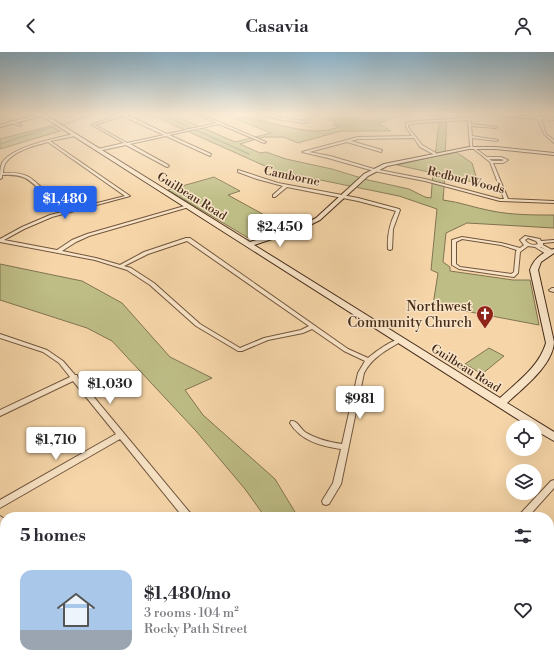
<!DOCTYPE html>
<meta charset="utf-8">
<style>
:root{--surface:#fff;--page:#f7f7f7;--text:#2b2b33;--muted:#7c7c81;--accent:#2563eb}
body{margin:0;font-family:"Libre Bodoni",serif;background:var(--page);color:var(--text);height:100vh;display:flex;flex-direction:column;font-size:15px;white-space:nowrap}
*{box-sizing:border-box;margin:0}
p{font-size:13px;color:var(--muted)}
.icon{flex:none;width:22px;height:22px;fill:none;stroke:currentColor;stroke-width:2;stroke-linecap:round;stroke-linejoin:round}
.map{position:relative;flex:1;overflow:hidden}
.side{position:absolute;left:0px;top:460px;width:554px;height:156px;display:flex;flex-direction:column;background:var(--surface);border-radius:16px 16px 0 0;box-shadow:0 4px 16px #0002}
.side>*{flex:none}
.tools{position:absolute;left:506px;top:368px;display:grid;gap:8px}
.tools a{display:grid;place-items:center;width:36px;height:36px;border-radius:50%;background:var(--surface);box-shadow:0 4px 16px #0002;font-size:20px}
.price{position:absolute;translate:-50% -34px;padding:0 9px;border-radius:4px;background:#fff;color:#222;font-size:13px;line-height:26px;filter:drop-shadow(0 1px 2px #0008)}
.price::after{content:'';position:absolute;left:50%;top:24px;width:12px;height:9px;margin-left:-6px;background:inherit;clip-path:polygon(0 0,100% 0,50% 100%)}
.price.selected{background:var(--accent);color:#fff}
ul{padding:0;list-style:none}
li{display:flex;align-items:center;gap:12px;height:100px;padding:0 20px}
li span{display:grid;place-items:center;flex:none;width:112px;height:80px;border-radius:12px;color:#555}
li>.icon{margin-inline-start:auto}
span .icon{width:48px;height:48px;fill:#fffc;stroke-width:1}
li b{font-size:17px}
h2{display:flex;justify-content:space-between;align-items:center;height:48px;padding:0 20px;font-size:17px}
header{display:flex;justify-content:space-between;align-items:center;height:52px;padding:0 20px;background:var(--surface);font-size:18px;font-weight:600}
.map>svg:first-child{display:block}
.green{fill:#bebd86;stroke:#827450}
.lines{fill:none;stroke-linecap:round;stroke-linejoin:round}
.stream{stroke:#7a8073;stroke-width:1}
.street-casing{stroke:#71563e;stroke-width:2}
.secondary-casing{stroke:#452c1a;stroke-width:2}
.street{fill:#f9e4c7;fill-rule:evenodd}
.secondary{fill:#f9e4c7;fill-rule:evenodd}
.labels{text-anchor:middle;stroke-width:3;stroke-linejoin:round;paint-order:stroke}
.far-street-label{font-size:12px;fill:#452c1a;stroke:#f9e4c7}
.poi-label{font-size:14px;fill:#452c1a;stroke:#f9e4c7;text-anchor:end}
</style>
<header><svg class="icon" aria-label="back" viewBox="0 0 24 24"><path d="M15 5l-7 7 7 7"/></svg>Casavia<svg class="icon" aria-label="person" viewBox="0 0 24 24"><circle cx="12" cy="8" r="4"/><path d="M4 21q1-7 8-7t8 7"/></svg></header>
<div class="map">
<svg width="554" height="616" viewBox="0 0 554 616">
<rect width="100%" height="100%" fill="#f6d6a9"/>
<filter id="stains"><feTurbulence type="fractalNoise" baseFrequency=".005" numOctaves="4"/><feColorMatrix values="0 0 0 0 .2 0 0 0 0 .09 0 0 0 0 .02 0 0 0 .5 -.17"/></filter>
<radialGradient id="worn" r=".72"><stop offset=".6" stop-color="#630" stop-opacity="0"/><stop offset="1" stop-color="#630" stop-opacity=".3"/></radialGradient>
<path class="green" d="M149,62H171L235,90L271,81L224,62C254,62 312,90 340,74L333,73L336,70L328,68L336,62H354L359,68C363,68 369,70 372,69C381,66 388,61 398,64L378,72L391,79H341L298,91L283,85H264L240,92L260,101L266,100L286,107L332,117L368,128L409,137L425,145L431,146L433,121L397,113L435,104L440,63L417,62H447L445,103L456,100L472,111L478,131L445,124L443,148C460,150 475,156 492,159C512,163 533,163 554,163V176L467,171L446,181L443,210L450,215V219L513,228H530L539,273L433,253L438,221L431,218L437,157L399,144L276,119Z
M51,74L60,79L0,97V87Z
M214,125L240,139L228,143L288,176L254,188L250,187L168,138Z
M0,212L82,229L122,251L170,305L212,326L185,338L203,363L275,427L298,465H265L245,437L196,379L112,289L87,276L0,248Z
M489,296L504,304L482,322L465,312Z
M554,564V616H515L519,611H549V570Z
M317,611H387V616H317Z"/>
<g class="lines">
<path class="stream" d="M160,62L193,77
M63,73L94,62
M196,78L249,102
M0,92L55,74"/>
<g class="street-casing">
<path id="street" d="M43,62H50L42,64Z
M73,62H79L68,65L67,64Z
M120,62L127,63L167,82L217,71L196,62H200L266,90L264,91L219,72L169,83L211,102L210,104L166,84L130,92L168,113L169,114L167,115L126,93L98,99V97L124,91L92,73ZM121,64L125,65L164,83L127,91L95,73Z
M263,62H268L282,66L305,69L311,62H314L306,71L282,68Z
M468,62H470L471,72L497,75L496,76L471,74L472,84L498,88L497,89L472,86V94L487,105H501L508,108L503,111H493L508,147L554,149V151L500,149L425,129L374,119L328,106L302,100L358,85L412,84L406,75V71L417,69L468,66ZM468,68L470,94L490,110L504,147H500L425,127L374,117L330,104L309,100L347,90L381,100L382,98L351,89L358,87L414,86L420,95L435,103L436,101L422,93L408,75V73L417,71ZM489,107H501L504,108L502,109H492Z
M473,62H490L538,65L537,62H539L540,65L554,66V68L541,67L546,82L554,88V91L544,82L538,67Z
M11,69L22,73L21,74L11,71Z
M74,82L75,84L50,89L130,144L52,165L24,177L4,188L57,198L72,188L87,182L188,153L190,154L189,155L89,184L76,190L62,199L96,206L120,213L144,200L186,186H190L348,297L368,306C375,300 394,286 402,287L403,288L402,289C387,298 372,305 364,321L341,432L329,452L326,453L323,452L322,449L333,431L341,397C321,394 301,389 290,371L291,369C297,368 300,376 305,380C316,387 329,390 342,392L358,321L365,309L344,299L312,277L303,281L268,288L242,299H238L196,274L150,233L127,218L95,208L0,190V187L22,175L50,163L125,144L48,90C34,94 16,98 7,109C4,112 3,117 3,121C25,120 30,124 45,139V141H43C28,126 24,122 2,123V126L0,127C0,122 0,116 2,111C11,95 56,86 74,82ZM187,189L309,274L301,278L264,286L240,296L200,272L154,231L131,216L124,214L148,202Z
M238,118L278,131L358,146L399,157L400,158L393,177L392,197L390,198L388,197C387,183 390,171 396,159L358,149L287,135L275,145H273V143L283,134L257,127L238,120Z
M525,184L540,187L541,189L554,188V190L543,191V193L554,199V201H551L541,195H540L550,200V202H546L535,195L528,194L520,200L518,221L514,225L459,217L452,213V188L462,185L501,191L520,196L524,193L520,188ZM528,186L536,189L538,192C533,194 528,192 525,188ZM462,187L501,193L517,198L516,199L514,220L511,222L460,215L456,212V190Z
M552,236H554V240L550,239L549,238Z
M0,282L47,298L63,309L75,323H77L78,326L191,462L192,465H183L120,387L0,456V448L116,382L73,329L0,364V358L70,325L59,311L43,300L0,286Z
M554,428V436L528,465H519L520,462L551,429Z
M0,464L5,467V477L0,474Z
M232,611H242L243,616H233Z"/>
</g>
<g class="secondary-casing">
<path id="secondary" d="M39,62H44L250,190L280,180L294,177L316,166L364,122L384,112L469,95H496L554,101V103L496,97H469L387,114L368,124L320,168L298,179L284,183L254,193L500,346C517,330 539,315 546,291L530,218C534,206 543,200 554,197V201L541,210L538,218L554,290C553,313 523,336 507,351L554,380V389L535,378V375H530L42,64L0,75V73Z"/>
</g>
<use href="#street" class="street"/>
<use href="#secondary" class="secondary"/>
</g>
<linearGradient id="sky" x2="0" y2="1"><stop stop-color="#8ab6d1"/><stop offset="0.42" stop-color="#fbedd8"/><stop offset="1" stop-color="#fbedd8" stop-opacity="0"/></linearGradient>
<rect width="554" height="148" fill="url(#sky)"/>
<defs>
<g id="church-pin" transform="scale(0.9)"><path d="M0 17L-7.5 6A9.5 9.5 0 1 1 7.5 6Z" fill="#8f2418" stroke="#f9e4c7"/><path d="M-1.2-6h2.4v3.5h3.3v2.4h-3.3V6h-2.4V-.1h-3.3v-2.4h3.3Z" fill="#fff"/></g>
</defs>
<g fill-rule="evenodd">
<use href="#church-pin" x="485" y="262"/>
</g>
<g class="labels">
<g class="far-street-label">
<text transform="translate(292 124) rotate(12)" y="4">Camborne</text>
<text transform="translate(466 128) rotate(14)" y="4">Redbud Woods</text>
<text transform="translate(192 144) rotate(32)" y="4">Guilbeau Road</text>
<text transform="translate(466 316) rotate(32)" y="4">Guilbeau Road</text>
</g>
<g class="poi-label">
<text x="472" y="259">Northwest<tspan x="472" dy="16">Community Church</tspan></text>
</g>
</g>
<rect width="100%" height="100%" filter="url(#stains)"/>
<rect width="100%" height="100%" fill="url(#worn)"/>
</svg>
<div class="tools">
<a><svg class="icon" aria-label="locate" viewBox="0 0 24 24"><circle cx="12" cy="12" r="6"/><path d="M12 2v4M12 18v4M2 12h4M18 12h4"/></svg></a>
<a><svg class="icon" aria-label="layers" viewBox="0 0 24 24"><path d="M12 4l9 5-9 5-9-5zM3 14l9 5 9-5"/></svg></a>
</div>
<b class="price selected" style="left:65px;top:168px">$1,480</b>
<b class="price" style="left:280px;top:196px">$2,450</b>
<b class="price" style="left:110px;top:353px">$1,030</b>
<b class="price" style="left:360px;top:368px">$981</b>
<b class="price" style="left:56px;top:409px">$1,710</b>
<section class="side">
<h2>5 homes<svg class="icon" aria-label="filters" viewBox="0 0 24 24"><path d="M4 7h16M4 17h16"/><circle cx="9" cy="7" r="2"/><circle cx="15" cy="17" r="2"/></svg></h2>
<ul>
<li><span style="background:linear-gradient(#a9c7e8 75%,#9aa5b1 0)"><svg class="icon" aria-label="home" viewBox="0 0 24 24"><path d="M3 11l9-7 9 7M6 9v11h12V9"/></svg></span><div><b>$1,480/mo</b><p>3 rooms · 104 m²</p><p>Rocky Path Street</p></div><svg class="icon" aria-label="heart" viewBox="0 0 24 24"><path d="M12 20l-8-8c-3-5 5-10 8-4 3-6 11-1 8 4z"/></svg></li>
</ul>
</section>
</div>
